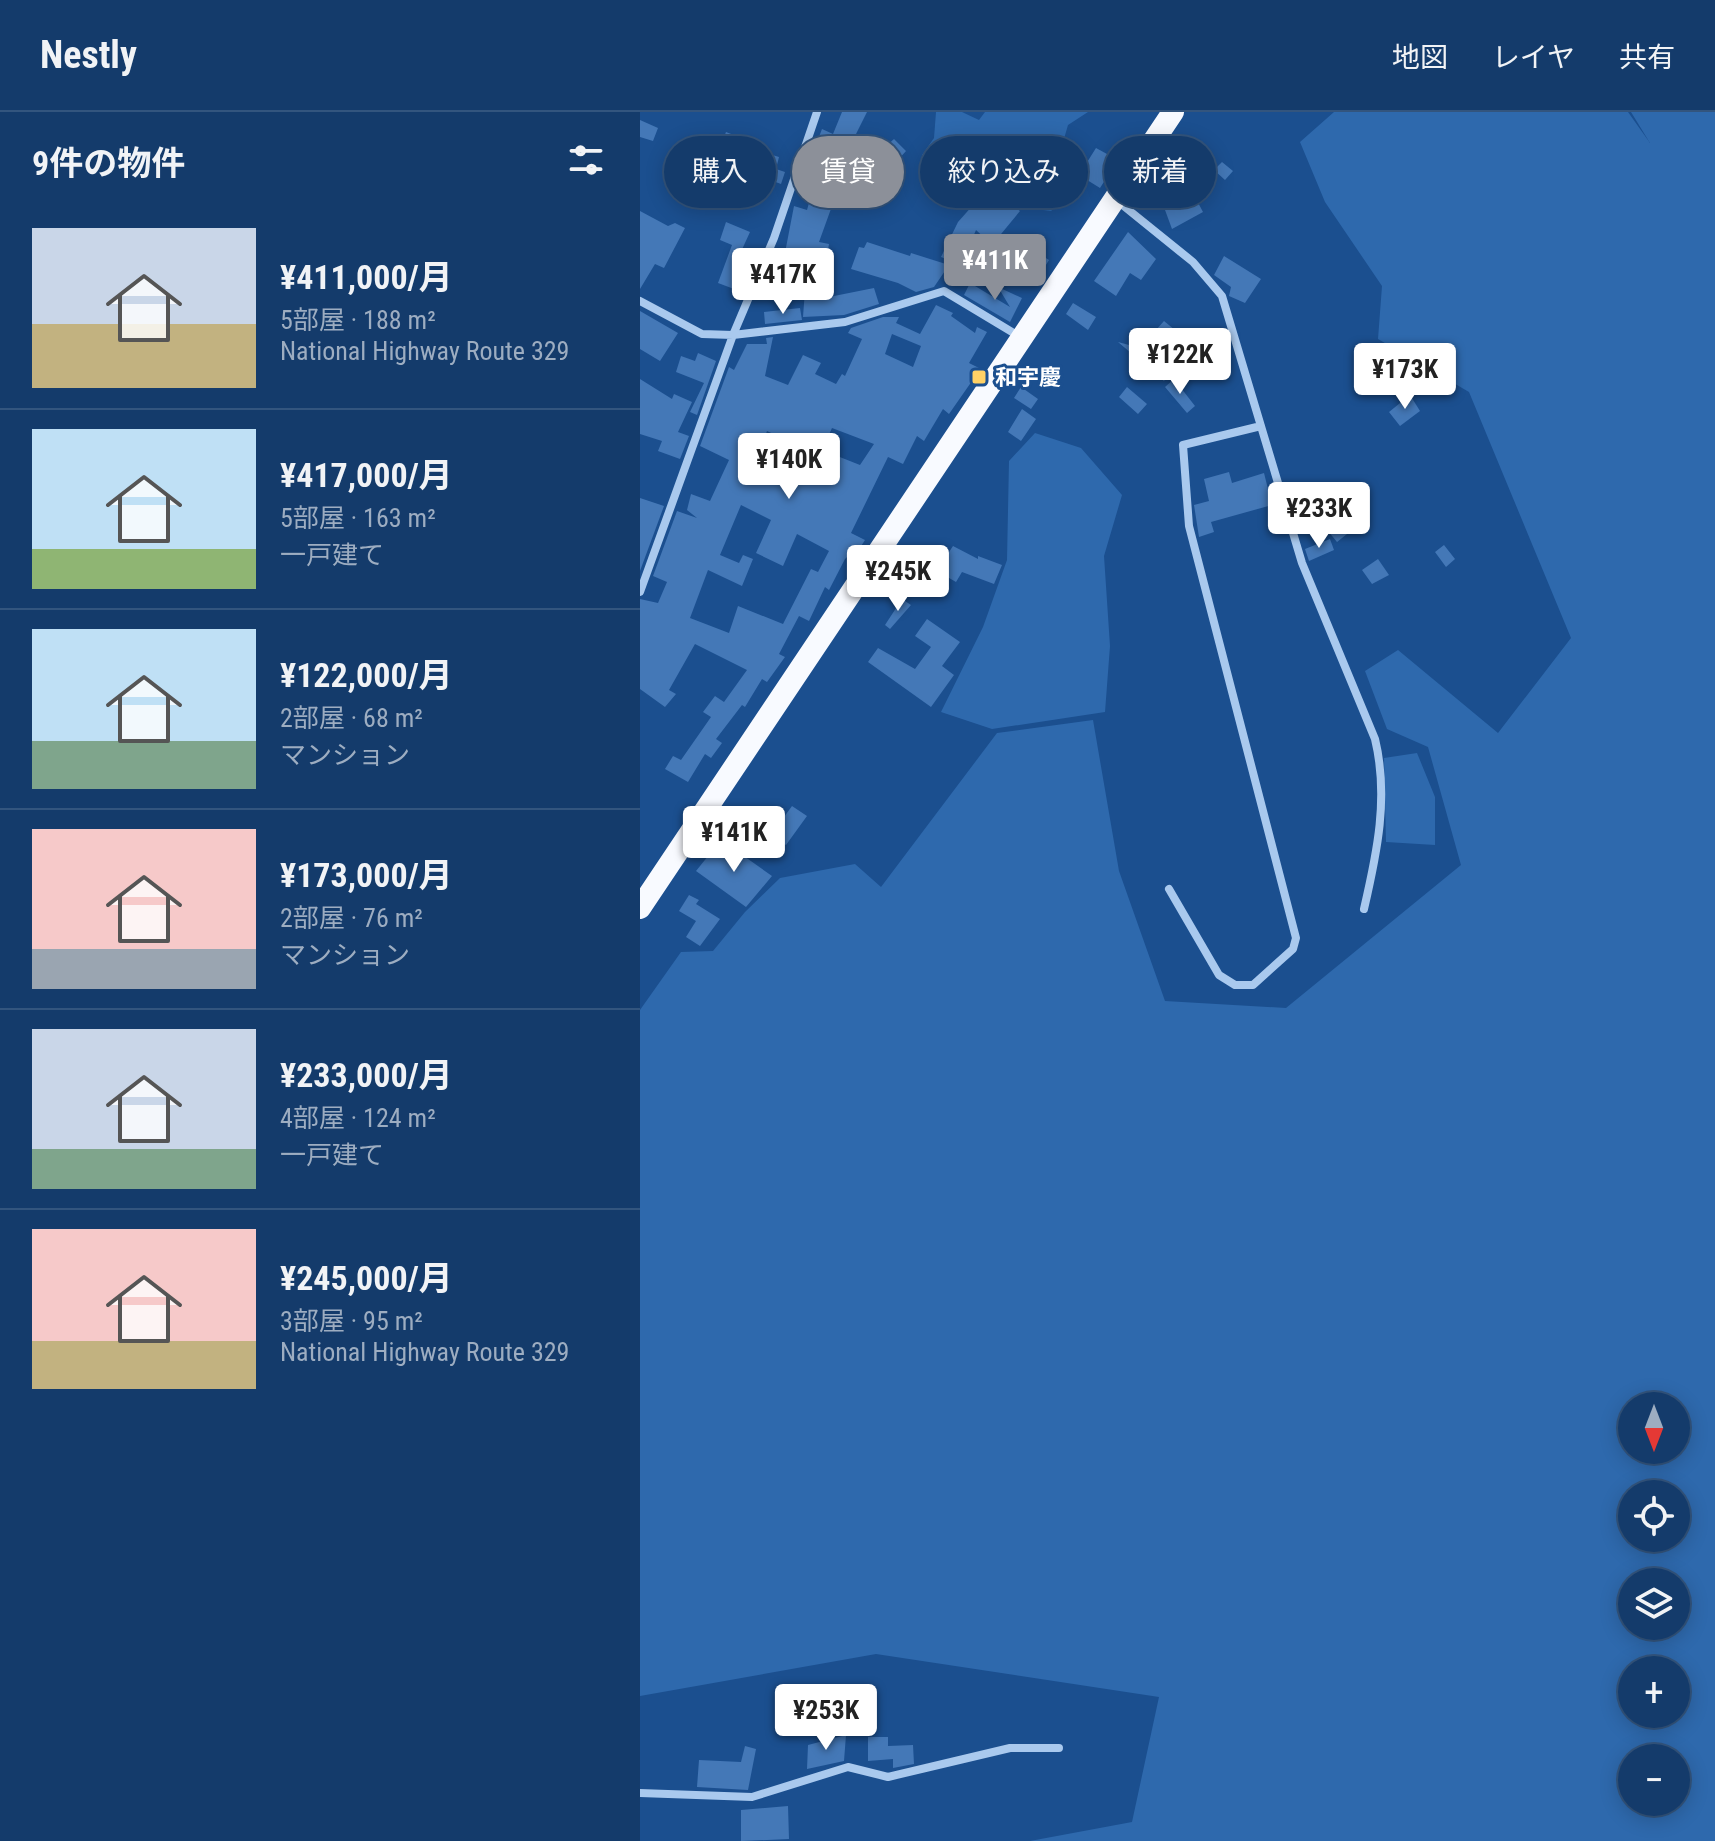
<!DOCTYPE html>
<html lang="ja">
<meta charset="utf-8">
<style>
:root{--surface:#143b6b;--page:#214673;--text:#f1f3f6;--muted:#9dadc1;--line:#33557e;--accent:#8c9099}
body{margin:0;font-family:"Roboto Condensed","Noto Sans JP",sans-serif;background:var(--page);color:var(--text);height:100vh;display:flex;flex-direction:column;font-size:30px;white-space:nowrap}
*{box-sizing:border-box;margin:0}
p{font-size:26px;color:var(--muted)}
.icon{flex:none;width:44px;height:44px;fill:none;stroke:currentColor;stroke-width:2;stroke-linecap:round;stroke-linejoin:round}
.map{position:relative;flex:1;overflow:hidden}
.sheet{display:flex;flex-direction:column;background:var(--surface);width:640px}
.sheet>*{flex:none}
.top-card{position:absolute;left:24px;top:24px;width:760px;height:72px;display:flex;gap:16px}
.needle{width:52px;rotate:180deg}
.tools{position:absolute;left:978px;top:1280px;display:grid;gap:16px}
.tools a{display:grid;place-items:center;width:72px;height:72px;border-radius:50%;background:var(--surface);box-shadow:0 4px 20px #0003,0 0 0 2px var(--line);font-size:40px}
.price{position:absolute;translate:-50% -68px;padding:0 18px;border-radius:8px;background:#fff;color:#222;font-size:26px;line-height:52px;filter:drop-shadow(0 2px 4px #0008)}
.price::after{content:'';position:absolute;left:50%;top:48px;width:24px;height:18px;margin-left:-12px;background:inherit;clip-path:polygon(0 0,100% 0,50% 100%)}
.price.selected{background:var(--accent);color:#fff}
ul{padding:0;list-style:none}
li{display:flex;align-items:center;gap:24px;height:200px;padding:0 32px}
li+li{border-top:2px solid var(--line)}
li span{display:grid;place-items:center;flex:none;width:224px;height:160px;border-radius:0px;color:#555}
li>.icon{margin-inline-start:auto}
span .icon{width:96px;height:96px;fill:#fffc;stroke-width:1}
li b{font-size:34px}
h2{display:flex;justify-content:space-between;align-items:center;height:96px;padding:0 32px;font-size:34px}
.pill{padding:0 28px;border-radius:36px;background:var(--surface);box-shadow:0 4px 20px #0003,0 0 0 2px var(--line);font-size:28px;line-height:72px}
.pill.selected{background:var(--accent);color:#fff}
header{display:flex;align-items:center;gap:48px;box-sizing:border-box;height:112px;padding:0 40px;background:var(--surface);border-bottom:2px solid var(--line)}
header strong{font-size:38px}
nav{display:flex;gap:44px;margin-inline-start:auto;font-size:28px}
main{display:flex;flex:1;min-height:0}
.map>svg:first-child{display:block}
.green{fill:#2e69ad;fill-rule:evenodd}
.building{fill:#4478b7;fill-rule:evenodd}
.lines{fill:none;stroke-linecap:round;stroke-linejoin:round}
.minor{stroke:#a9c9ee;stroke-width:8}
.trunk{stroke:#f8faff;stroke-width:22}
.poi-dot{fill:#ffd166;stroke:#1b4f8f;stroke-width:3}
.labels{text-anchor:middle;stroke-width:6;stroke-linejoin:round;paint-order:stroke}
.poi-label{font-size:22px;font-weight:bold;fill:#fff;stroke:#1b4f8f;text-anchor:start}
</style>
<header>
<strong>Nestly</strong>
<nav><a>地図</a><a>レイヤ</a><a>共有</a></nav>
</header>
<main>
<section class="sheet">
<h2>9件の物件<svg class="icon" aria-label="filters" viewBox="0 0 24 24"><path d="M4 7h16M4 17h16"/><circle cx="9" cy="7" r="2"/><circle cx="15" cy="17" r="2"/></svg></h2>
<ul>
<li><span style="background:linear-gradient(#c9d6e8 60%,#c2b280 0)"><svg class="icon" aria-label="home" viewBox="0 0 24 24"><path d="M3 11l9-7 9 7M6 9v11h12V9"/></svg></span><div><b>¥411,000/月</b><p>5部屋 · 188 m²</p><p>National Highway Route 329</p></div></li>
<li><span style="background:linear-gradient(#bfe0f5 75%,#8fb573 0)"><svg class="icon" aria-label="home" viewBox="0 0 24 24"><path d="M3 11l9-7 9 7M6 9v11h12V9"/></svg></span><div><b>¥417,000/月</b><p>5部屋 · 163 m²</p><p>一戸建て</p></div></li>
<li><span style="background:linear-gradient(#bfe0f5 70%,#7fa58c 0)"><svg class="icon" aria-label="home" viewBox="0 0 24 24"><path d="M3 11l9-7 9 7M6 9v11h12V9"/></svg></span><div><b>¥122,000/月</b><p>2部屋 · 68 m²</p><p>マンション</p></div></li>
<li><span style="background:linear-gradient(#f6c9c9 75%,#9aa5b1 0)"><svg class="icon" aria-label="home" viewBox="0 0 24 24"><path d="M3 11l9-7 9 7M6 9v11h12V9"/></svg></span><div><b>¥173,000/月</b><p>2部屋 · 76 m²</p><p>マンション</p></div></li>
<li><span style="background:linear-gradient(#c9d6e8 75%,#7fa58c 0)"><svg class="icon" aria-label="home" viewBox="0 0 24 24"><path d="M3 11l9-7 9 7M6 9v11h12V9"/></svg></span><div><b>¥233,000/月</b><p>4部屋 · 124 m²</p><p>一戸建て</p></div></li>
<li><span style="background:linear-gradient(#f6c9c9 70%,#c2b280 0)"><svg class="icon" aria-label="home" viewBox="0 0 24 24"><path d="M3 11l9-7 9 7M6 9v11h12V9"/></svg></span><div><b>¥245,000/月</b><p>3部屋 · 95 m²</p><p>National Highway Route 329</p></div></li>
</ul>
</section>
<div class="map">
<svg width="1075" height="1729" viewBox="0 0 1075 1729">
<rect width="100%" height="100%" fill="#1b4f8f"/>
<path class="green" d="M296,0H322L339,8L345,0H448L428,13L417,51L424,87L411,99L395,97L325,35L300,56L282,43L294,26Z
M694,0H988L1010,31L991,0H1075V1729H390L492,1710L519,1585L236,1542L0,1584V898L41,840L73,839L105,800L140,766L215,752L241,775L357,621L453,608L479,759L525,889L646,896L821,753L788,635L747,617L725,559L758,538L858,621L931,526L829,280L738,227L742,174L685,90L660,30ZM1036,1294V1338H992V1294ZM1036,1382V1426H992V1382ZM992,1470H1036V1514H992ZM1036,1558V1602H992V1558ZM1036,1646V1690H992V1646Z
M395,321L441,336L482,383L464,444L470,534L465,600L352,617L301,600L343,515L367,448L369,349Z
M777,641L795,685V733L746,730L744,646Z"/>
<path class="building" d="M202,0H227L202,50L174,38L182,17L193,22Z
M0,8L18,16L13,29L0,25Z
M86,20L109,29L107,35L139,45L136,57L145,60L141,72L108,60L113,53L78,41Z
M254,27L266,39L257,49L244,36Z
M456,36L478,48L460,76L439,63Z
M582,50L593,59L585,68L574,58Z
M174,73L202,81L197,95L192,94L179,130L189,132L183,167L191,168L189,185L234,176L239,192L204,203L163,205L167,151L144,146L154,94L167,98Z
M355,80L380,99L352,133L336,118L321,153L301,145L318,110L334,92L341,98Z
M554,83L563,100L532,117L525,98Z
M0,99L28,114L35,111L45,116L24,156L15,152L0,177Z
M86,110L110,120L94,155L110,161L102,180L78,171L92,133L80,128Z
M488,120L516,147L501,168L490,161L476,184L454,169Z
M227,130L270,144L271,141L309,153L294,175L276,180L258,171L211,157L219,135L224,136Z
M390,136L409,148L398,166L379,153Z
M584,144L621,167L605,191L589,184L591,175L574,163Z
M359,149L369,166L357,173L346,156Z
M330,171L370,195L358,175L382,186L370,210L324,183Z
M433,191L456,205L448,218L426,202Z
M296,193L313,201L311,204L335,221L337,215L347,220L329,251L339,256L332,269L309,302L303,297L284,329L277,324L263,352L248,345L211,421L225,428L216,442L212,440L205,447L189,478L185,475L169,509L159,504L139,542L145,545L127,570L122,567L105,595L102,593L76,627L82,631L71,646L65,642L48,670L25,657L33,644L41,648L71,605L63,600L75,584L84,590L107,558L55,532L29,578L36,582L25,595L0,577V487L18,491L27,470L13,464L37,399L57,406L47,398L51,382L70,389L89,348L60,334L89,255L94,258L107,232H127L126,226L133,225L125,264L148,273L163,243L181,251L175,262L196,272L202,262L205,264L222,227L208,221L211,216L243,205H259L256,211L280,222ZM252,222L281,234L273,255L245,242ZM192,316L234,332L220,353L182,338ZM127,319L171,340L161,361L152,356L150,360L118,343ZM101,393L131,408L116,441L143,454L157,422L189,439L178,460L171,457L143,512L98,494L89,521L50,506L68,458L102,474L113,447L103,443L99,451L80,443Z
M160,196L162,208L125,212L124,200Z
M0,199L38,221L20,249L0,237Z
M524,209L552,232L524,269L478,230L500,236Z
M58,241L76,249L57,303L50,300L64,271L36,260L41,244L55,249Z
M0,267L32,287L34,282L52,290L38,320L49,324L40,347L18,339L22,329L0,322Z
M534,267L555,294L547,301L525,275Z
M381,275L398,287L391,297L374,286Z
M487,275L507,292L498,302L479,285Z
M770,283L780,299L760,314L749,300Z
M382,297L396,307L381,329L368,320Z
M589,360L592,371L624,361L632,393L571,410L574,420L559,425L554,393L569,389L564,367Z
M692,378L703,391L695,398L685,386Z
M0,386L24,394L0,459Z
M703,407L712,418L697,430L688,419Z
M690,427L694,438L669,449L665,437Z
M804,433L815,447L806,455L795,440Z
M313,434L338,447V444L362,453L354,472L322,460L316,470L290,455L298,440L303,437L309,440Z
M738,447L749,463L732,472L722,458Z
M262,487L271,493L250,517L245,513Z
M287,507L320,530L302,554L314,563L291,595L228,550L238,536L275,557L291,535L275,524Z
M152,694L167,704L146,733L131,723Z
M81,728L132,764L106,795L56,759Z
M49,783L59,788L56,792L80,807L60,834L46,825L56,809L39,799Z
M206,1623L204,1649L167,1657L168,1633Z
M228,1625H248V1634L273,1633L274,1652L253,1656V1647L228,1649Z
M105,1634L116,1637L108,1678L57,1675L59,1648L101,1650Z
M148,1694L149,1727L101,1729V1698Z"/>
<g class="lines">
<path class="minor" d="M475,87L553,150L582,184L662,451L735,627C749,685 737,741 724,797
M0,189L62,222L93,223L205,210L304,179L382,226
M0,480L93,223L134,126L177,0
M529,777L579,863L595,873H613L653,837L656,826L549,414L543,333L621,314
M0,1681L112,1685L208,1655L248,1665L370,1636H419"/>
<path class="trunk" d="M0,796L533,0"/>
</g>
<rect class="poi-dot" x="331" y="257" width="16" height="16" rx="4"/>
<g class="labels">
<g class="poi-label">
<text x="355" y="273">和宇慶</text>
</g>
</g>
</svg>
<div class="tools">
<a><svg class="needle" viewBox="-14 -14 28 28"><path d="M0-13l5 13h-10z" fill="#e53935"/><path d="M0 13l5-13h-10z" fill="#9dadc1"/></svg></a>
<a><svg class="icon" aria-label="locate" viewBox="0 0 24 24"><circle cx="12" cy="12" r="6"/><path d="M12 2v4M12 18v4M2 12h4M18 12h4"/></svg></a>
<a><svg class="icon" aria-label="layers" viewBox="0 0 24 24"><path d="M12 4l9 5-9 5-9-5zM3 14l9 5 9-5"/></svg></a>
<a>+</a>
<a>−</a>
</div>
<b class="price selected" style="left:355px;top:190px">¥411K</b>
<b class="price" style="left:143px;top:204px">¥417K</b>
<b class="price" style="left:540px;top:284px">¥122K</b>
<b class="price" style="left:765px;top:299px">¥173K</b>
<b class="price" style="left:149px;top:389px">¥140K</b>
<b class="price" style="left:679px;top:438px">¥233K</b>
<b class="price" style="left:258px;top:501px">¥245K</b>
<b class="price" style="left:94px;top:762px">¥141K</b>
<b class="price" style="left:186px;top:1640px">¥253K</b>
<div class="top-card">
<a class="pill">購入</a>
<a class="pill selected">賃貸</a>
<a class="pill">絞り込み</a>
<a class="pill">新着</a>
</div>
</div>
</main>
